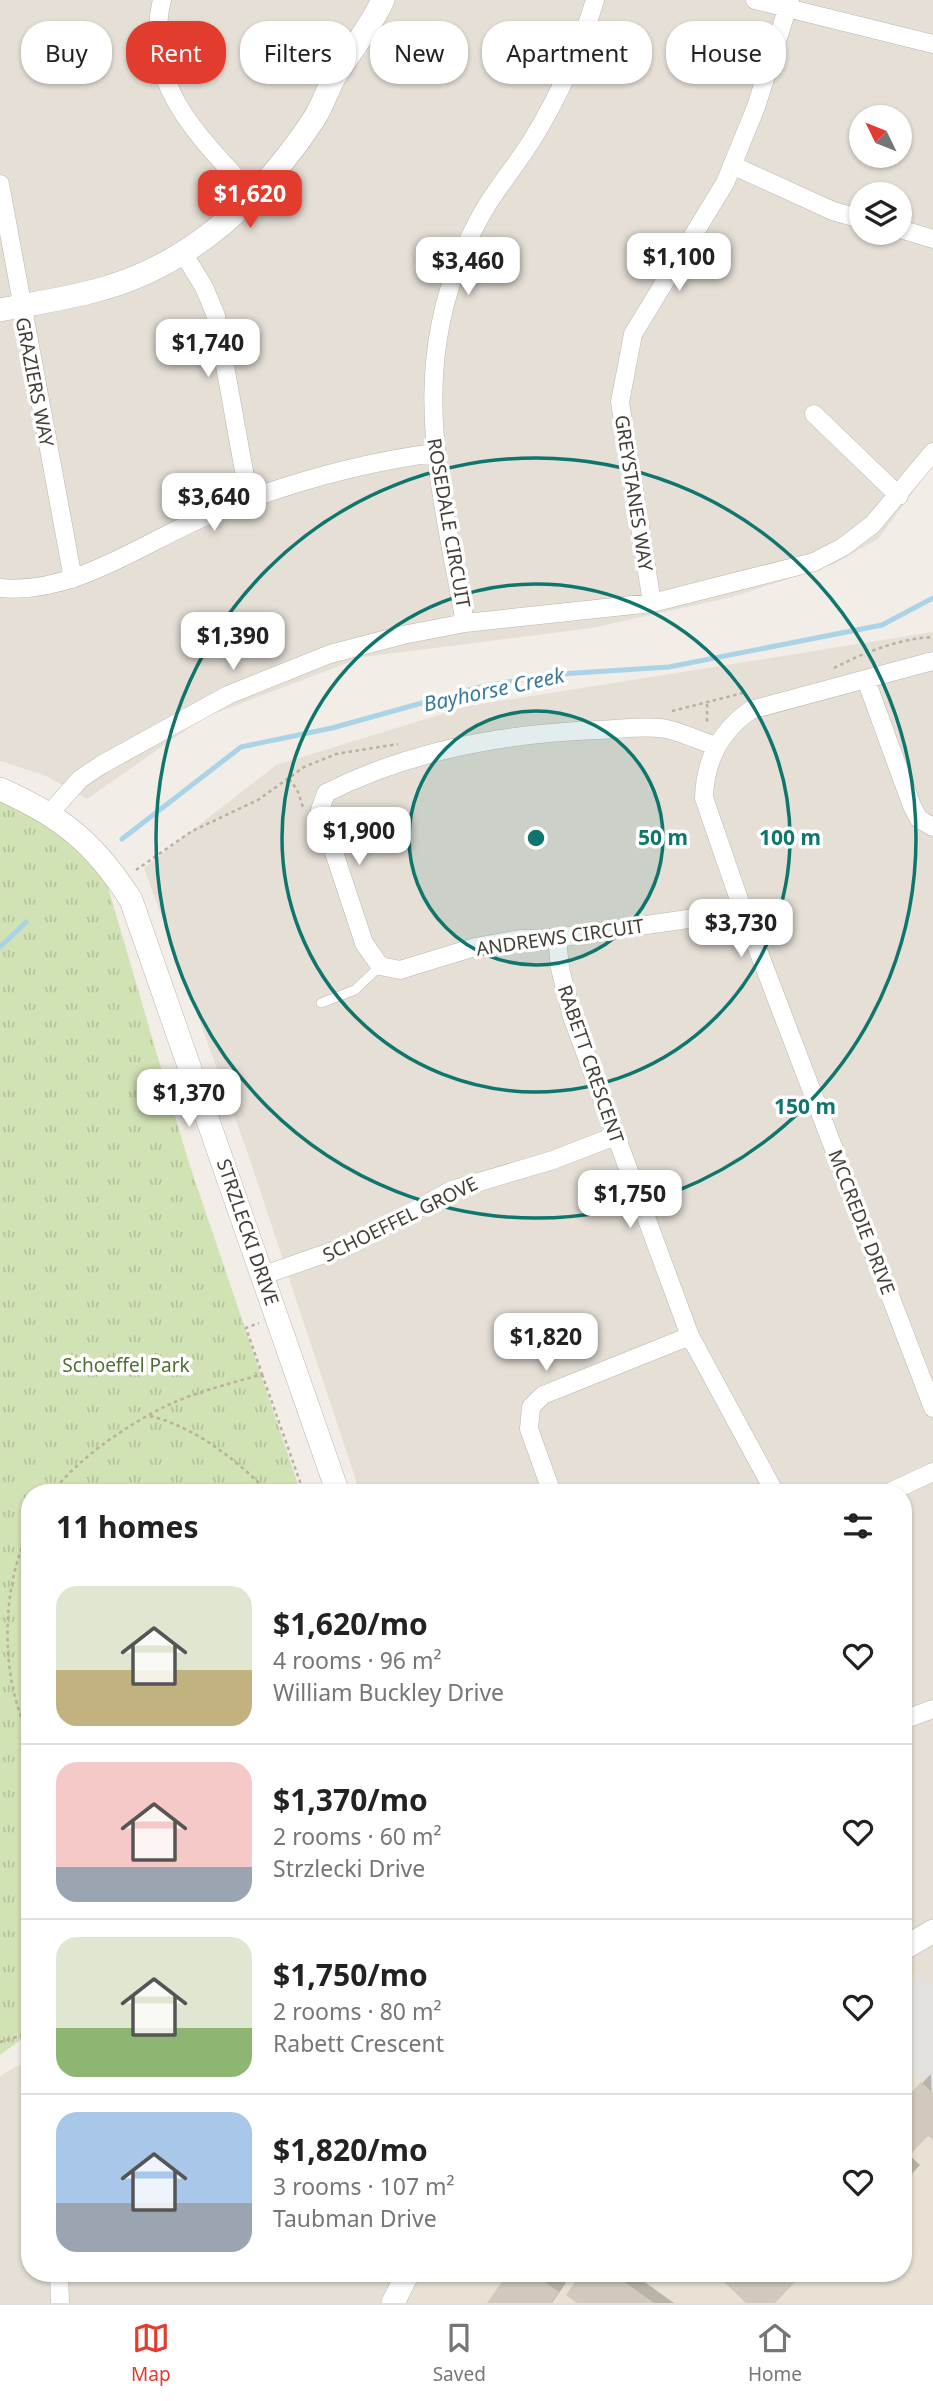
<!DOCTYPE html>
<meta charset="utf-8">
<style>
:root{--surface:#fff;--page:#f2f2f2;--text:#222;--muted:#767676;--line:#e0e0e0;--accent:#e23c2e}
body{margin:0;font-family:"Noto Sans",sans-serif;background:var(--page);color:var(--text);height:100vh;display:flex;flex-direction:column;font-size:26px;white-space:nowrap}
*{box-sizing:border-box;margin:0}
p{font-size:23px;color:var(--muted)}
.icon{flex:none;width:38px;height:38px;fill:none;stroke:currentColor;stroke-width:2;stroke-linecap:round;stroke-linejoin:round}
.map{position:relative;flex:1;overflow:hidden}
.sheet{position:absolute;left:21px;top:1484px;width:891px;height:798px;display:flex;flex-direction:column;background:var(--surface);border-radius:28px;box-shadow:0 2px 5px #0004}
.sheet>*{flex:none}
.guide{position:absolute;left:21px;top:21px;width:892px;height:63px;display:flex;gap:14px}
.needle{width:46px;rotate:313deg}
.controls{position:absolute;left:849px;top:105px;display:grid;gap:14px}
.controls a{display:grid;place-items:center;width:63px;height:63px;border-radius:50%;background:var(--surface);box-shadow:0 2px 5px #0004;font-size:35px}
.price{position:absolute;translate:-50% -60px;padding:0 16px;border-radius:14px;background:#fff;color:#222;font-size:23px;line-height:46px;filter:drop-shadow(0 2px 4px #0008)}
.price::after{content:'';position:absolute;left:50%;top:42px;width:21px;height:16px;margin-left:-10px;background:inherit;clip-path:polygon(0 0,100% 0,50% 100%)}
.price.on{background:var(--accent);color:#fff}
ul{padding:0;list-style:none}
li{display:flex;align-items:center;gap:21px;height:175px;padding:0 35px}
li+li{border-top:2px solid var(--line)}
li span{display:grid;place-items:center;flex:none;width:196px;height:140px;border-radius:21px;color:#555}
li>.icon{margin-inline-start:auto}
span .icon{width:84px;height:84px;fill:#fffc;stroke-width:1}
li b{font-size:30px}
h2{display:flex;justify-content:space-between;align-items:center;height:84px;padding:0 35px;font-size:30px}
.chip{padding:0 24px;border-radius:28px;background:var(--surface);box-shadow:0 2px 5px #0004;font-size:24px;line-height:63px}
.chip.on{background:var(--accent);color:#fff}
.dock{display:flex;justify-content:space-around;align-items:center;height:98px;border-top:2px solid var(--line);background:var(--surface);font-size:19px;color:var(--muted)}
.dock a{display:grid;justify-items:center;gap:4px}
.dock .on{color:var(--accent)}
.map>svg:first-child{display:block}
.residential{fill:#e5dfd6;fill-rule:evenodd}
.education{fill:#e9e1d3}
.park{fill:url(#park-tufts)}
.parking{fill:#e3e1df}
.shadow{fill:#0003}
.lines{fill:none;stroke-linecap:round;stroke-linejoin:round}
.stream{stroke:#aad3e8;stroke-width:5}
.building{fill:#d2c9be}
.service-casing{stroke:#bcb5ab;stroke-width:10}
.minor-casing{stroke:#bcb5ab;stroke-width:19}
.tertiary-casing{stroke:#bcb5ab;stroke-width:24}
.path{stroke:#bcaf9e;stroke-width:2.5;stroke-dasharray:3.5 3.5;stroke-linecap:butt}
.service{stroke:#fff;stroke-width:9}
.minor{stroke:#fff;stroke-width:18}
.tertiary{stroke:#fff;stroke-width:23}
.ring{fill:none;stroke:#0f766e;stroke-width:3.5}
.labels{text-anchor:middle;stroke-width:7;stroke-linejoin:round;paint-order:stroke}
.street-label{font-size:19px;fill:#443e37;stroke:#fff}
.park-label{font-size:19px;fill:#4d6f31;stroke:#fff}
.water-label{font-size:21px;font-style:italic;fill:#3a7a9d;stroke:#fff}
.centre{fill:#0f766e;stroke:#fff;stroke-width:3.5}
.ring-label{font-size:21px;text-anchor:middle;font-weight:bold;fill:#0f766e;stroke:#fff;stroke-width:7;stroke-linejoin:round;paint-order:stroke}
</style>
<div class="map">
<svg width="933" height="2303" viewBox="0 0 933 2303">
<defs>
<pattern id="park-tufts" width="24" height="20" patternUnits="userSpaceOnUse" patternTransform="scale(1.75)"><rect width="24" height="20" fill="#d1e2b4"/><path d="M3 7l-1-3M5 7V3M7 7l1-3M15 17l-1-3M17 17v-4M19 17l1-3" fill="none" stroke="#b5c39b"/></pattern>
</defs>
<rect width="100%" height="100%" fill="#f2eee7"/>
<path class="residential" d="M0,0H933V465L878,539L834,564L732,597L592,628L363,657L203,718L87,799L44,775L0,761ZM861,117H900V156H861ZM861,194H900V233H861Z
M933,632V2303H0V2076L17,2066L30,2064V2273H903V1493H360L248,1154L144,868L276,765L468,706Z"/>
<path class="education" d="M903,1963L933,1986V2303H393L408,2273H903Z"/>
<path class="park" d="M0,802L65,833L105,877L188,1160L301,1493H30V2033L0,2055Z"/>
<path class="parking" d="M919,1975L933,1986V2087L903,2066V1998Z"/>
<path class="shadow" d="M931,2074L933,2138L928,2133L908,2154L920,2165L903,2183V2103Z
M510,2273H552L566,2283L552,2303H489Z
M583,2273H632L674,2303H578L568,2294Z"/>
<g class="lines">
<path class="stream" d="M122,839L241,747L332,728L476,688L545,675L669,667L882,625L933,598
M0,947L26,922"/>
</g>
<path class="building" d="M921,2082L933,2093V2140L928,2136L903,2162V2101Z
M903,2165L913,2175L903,2185Z
M508,2273H532L559,2292L551,2303H487Z
M581,2273L591,2281L593,2278L587,2273H612L654,2303H577L566,2295Z
M731,2273H804L775,2303H746L723,2281Z"/>
<g class="lines">
<g class="service-casing">
<path id="service" d="M321,1003L355,990L380,966"/>
</g>
<g class="minor-casing">
<path id="minor" d="M162,0C141,87 201,137 253,196
M755,0L933,44
M732,165L833,211L861,219
M0,184L73,579
M900,229L933,239
M183,253L204,287L216,316L249,499
M814,414L899,496
M0,588C76,596 149,538 218,511C288,483 360,463 434,453
M652,603L620,402L633,334L725,183L756,107L790,0
M465,623C439,479 403,357 479,219C494,191 515,167 532,140C559,96 580,49 595,0
M933,661L751,710C720,731 705,760 704,798L743,911L933,1408
M866,680L912,806L919,819L933,827
M716,746C697,740 678,730 660,728C641,726 620,729 600,730C505,733 411,750 326,793L320,810L364,943L380,966L400,970L475,947L520,939L557,938L743,911
M50,813L80,779L101,765L228,695L330,654L403,635L465,623L652,603L814,562L843,547L873,524L933,452
M557,938L560,968L572,1017L690,1336L775,1493
M264,1275L353,1244L452,1190L553,1160L615,1136
M552,1493L529,1429L531,1407L543,1395L690,1336
M888,1493L933,1472
M903,1720L933,1709
M59,2273L60,2303"/>
</g>
<g class="tertiary-casing">
<path id="tertiary" d="M0,310C31,304 63,299 94,291C189,267 261,199 314,119C323,105 327,90 335,76C351,50 370,28 383,0
M0,789C61,816 95,843 131,900L338,1493
M903,1949L933,1931
M393,2303L408,2273"/>
</g>
<path class="path" d="M834,668C865,652 898,639 933,637
M707,704V725
M672,711L743,693
M289,779L297,789L303,807
M136,870L192,831L258,800L304,767L336,754L398,744
M262,1374L304,1493
M150,1416C195,1427 237,1460 269,1493
M51,1493C81,1457 122,1428 164,1407C194,1392 230,1384 262,1374L246,1328L259,1323
M30,1529C0,1587 0,1682 30,1736
M0,2042L30,2033"/>
<use href="#service" class="service"/>
<use href="#minor" class="minor"/>
<use href="#tertiary" class="tertiary"/>
</g>
<circle cx="536" cy="838" r="127" fill="#0f766e" fill-opacity=".12"/>
<g class="ring">
<circle cx="536" cy="838" r="127"/>
<circle cx="536" cy="838" r="254"/>
<circle cx="536" cy="838" r="380"/>
</g>
<g class="labels">
<g class="street-label">
<text transform="translate(35 382) rotate(79)" y="7">GRAZIERS WAY</text>
<text transform="translate(634 493) rotate(81)" y="7">GREYSTANES WAY</text>
<text transform="translate(449 523) rotate(80)" y="7">ROSEDALE CIRCUIT</text>
<text transform="translate(560 937) rotate(-8)" y="7">ANDREWS CIRCUIT</text>
<text transform="translate(591 1064) rotate(71)" y="7">RABETT CRESCENT</text>
<text transform="translate(400 1219) rotate(-26)" y="7">SCHOEFFEL GROVE</text>
<text transform="translate(862 1222) rotate(69)" y="7">MCCREDIE DRIVE</text>
<text transform="translate(248 1232) rotate(71)" y="7">STRZLECKI DRIVE</text>
</g>
<g class="park-label">
<text x="126" y="1372">Schoeffel Park</text>
</g>
<g class="water-label">
<text transform="translate(494 690) rotate(-12)" y="7">Bayhorse Creek</text>
</g>
</g>
<circle cx="536" cy="838" r="10" class="centre"/>
<g class="ring-label">
<text x="663" y="845">50 m</text>
<text x="790" y="845">100 m</text>
<text x="805" y="1114">150 m</text>
</g>
</svg>
<div class="controls">
<a><svg class="needle" viewBox="-14 -14 28 28"><path d="M0-13l5 13h-10z" fill="#e53935"/><path d="M0 13l5-13h-10z" fill="#767676"/></svg></a>
<a><svg class="icon" aria-label="layers" viewBox="0 0 24 24"><path d="M12 4l9 5-9 5-9-5zM3 14l9 5 9-5"/></svg></a>
</div>
<b class="price on" style="left:250px;top:230px">$1,620</b>
<b class="price" style="left:679px;top:293px">$1,100</b>
<b class="price" style="left:468px;top:297px">$3,460</b>
<b class="price" style="left:208px;top:379px">$1,740</b>
<b class="price" style="left:214px;top:533px">$3,640</b>
<b class="price" style="left:233px;top:672px">$1,390</b>
<b class="price" style="left:359px;top:867px">$1,900</b>
<b class="price" style="left:741px;top:959px">$3,730</b>
<b class="price" style="left:189px;top:1129px">$1,370</b>
<b class="price" style="left:630px;top:1230px">$1,750</b>
<b class="price" style="left:546px;top:1373px">$1,820</b>
<div class="guide">
<a class="chip">Buy</a>
<a class="chip on">Rent</a>
<a class="chip">Filters</a>
<a class="chip">New</a>
<a class="chip">Apartment</a>
<a class="chip">House</a>
</div>
<section class="sheet">
<h2>11 homes<svg class="icon" aria-label="filters" viewBox="0 0 24 24"><path d="M4 7h16M4 17h16"/><circle cx="9" cy="7" r="2"/><circle cx="15" cy="17" r="2"/></svg></h2>
<ul>
<li><span style="background:linear-gradient(#dfe7d0 60%,#c2b280 0)"><svg class="icon" aria-label="home" viewBox="0 0 24 24"><path d="M3 11l9-7 9 7M6 9v11h12V9"/></svg></span><div><b>$1,620/mo</b><p>4 rooms · 96 m²</p><p>William Buckley Drive</p></div><svg class="icon" aria-label="heart" viewBox="0 0 24 24"><path d="M12 20l-8-8c-3-5 5-10 8-4 3-6 11-1 8 4z"/></svg></li>
<li><span style="background:linear-gradient(#f6c9c9 75%,#9aa5b1 0)"><svg class="icon" aria-label="home" viewBox="0 0 24 24"><path d="M3 11l9-7 9 7M6 9v11h12V9"/></svg></span><div><b>$1,370/mo</b><p>2 rooms · 60 m²</p><p>Strzlecki Drive</p></div><svg class="icon" aria-label="heart" viewBox="0 0 24 24"><path d="M12 20l-8-8c-3-5 5-10 8-4 3-6 11-1 8 4z"/></svg></li>
<li><span style="background:linear-gradient(#dfe7d0 65%,#8fb573 0)"><svg class="icon" aria-label="home" viewBox="0 0 24 24"><path d="M3 11l9-7 9 7M6 9v11h12V9"/></svg></span><div><b>$1,750/mo</b><p>2 rooms · 80 m²</p><p>Rabett Crescent</p></div><svg class="icon" aria-label="heart" viewBox="0 0 24 24"><path d="M12 20l-8-8c-3-5 5-10 8-4 3-6 11-1 8 4z"/></svg></li>
<li><span style="background:linear-gradient(#a9c7e8 65%,#9aa5b1 0)"><svg class="icon" aria-label="home" viewBox="0 0 24 24"><path d="M3 11l9-7 9 7M6 9v11h12V9"/></svg></span><div><b>$1,820/mo</b><p>3 rooms · 107 m²</p><p>Taubman Drive</p></div><svg class="icon" aria-label="heart" viewBox="0 0 24 24"><path d="M12 20l-8-8c-3-5 5-10 8-4 3-6 11-1 8 4z"/></svg></li>
</ul>
</section>
</div>
<nav class="dock">
<a class="on"><svg class="icon" aria-label="map" viewBox="0 0 24 24"><path d="M3 6l6-2 6 2 6-2v14l-6 2-6-2-6 2zM9 4v14M15 6v14"/></svg>Map</a>
<a><svg class="icon" aria-label="saved" viewBox="0 0 24 24"><path d="M7 4h10v16l-5-4-5 4z"/></svg>Saved</a>
<a><svg class="icon" aria-label="home" viewBox="0 0 24 24"><path d="M3 11l9-7 9 7M6 9v11h12V9"/></svg>Home</a>
</nav>
